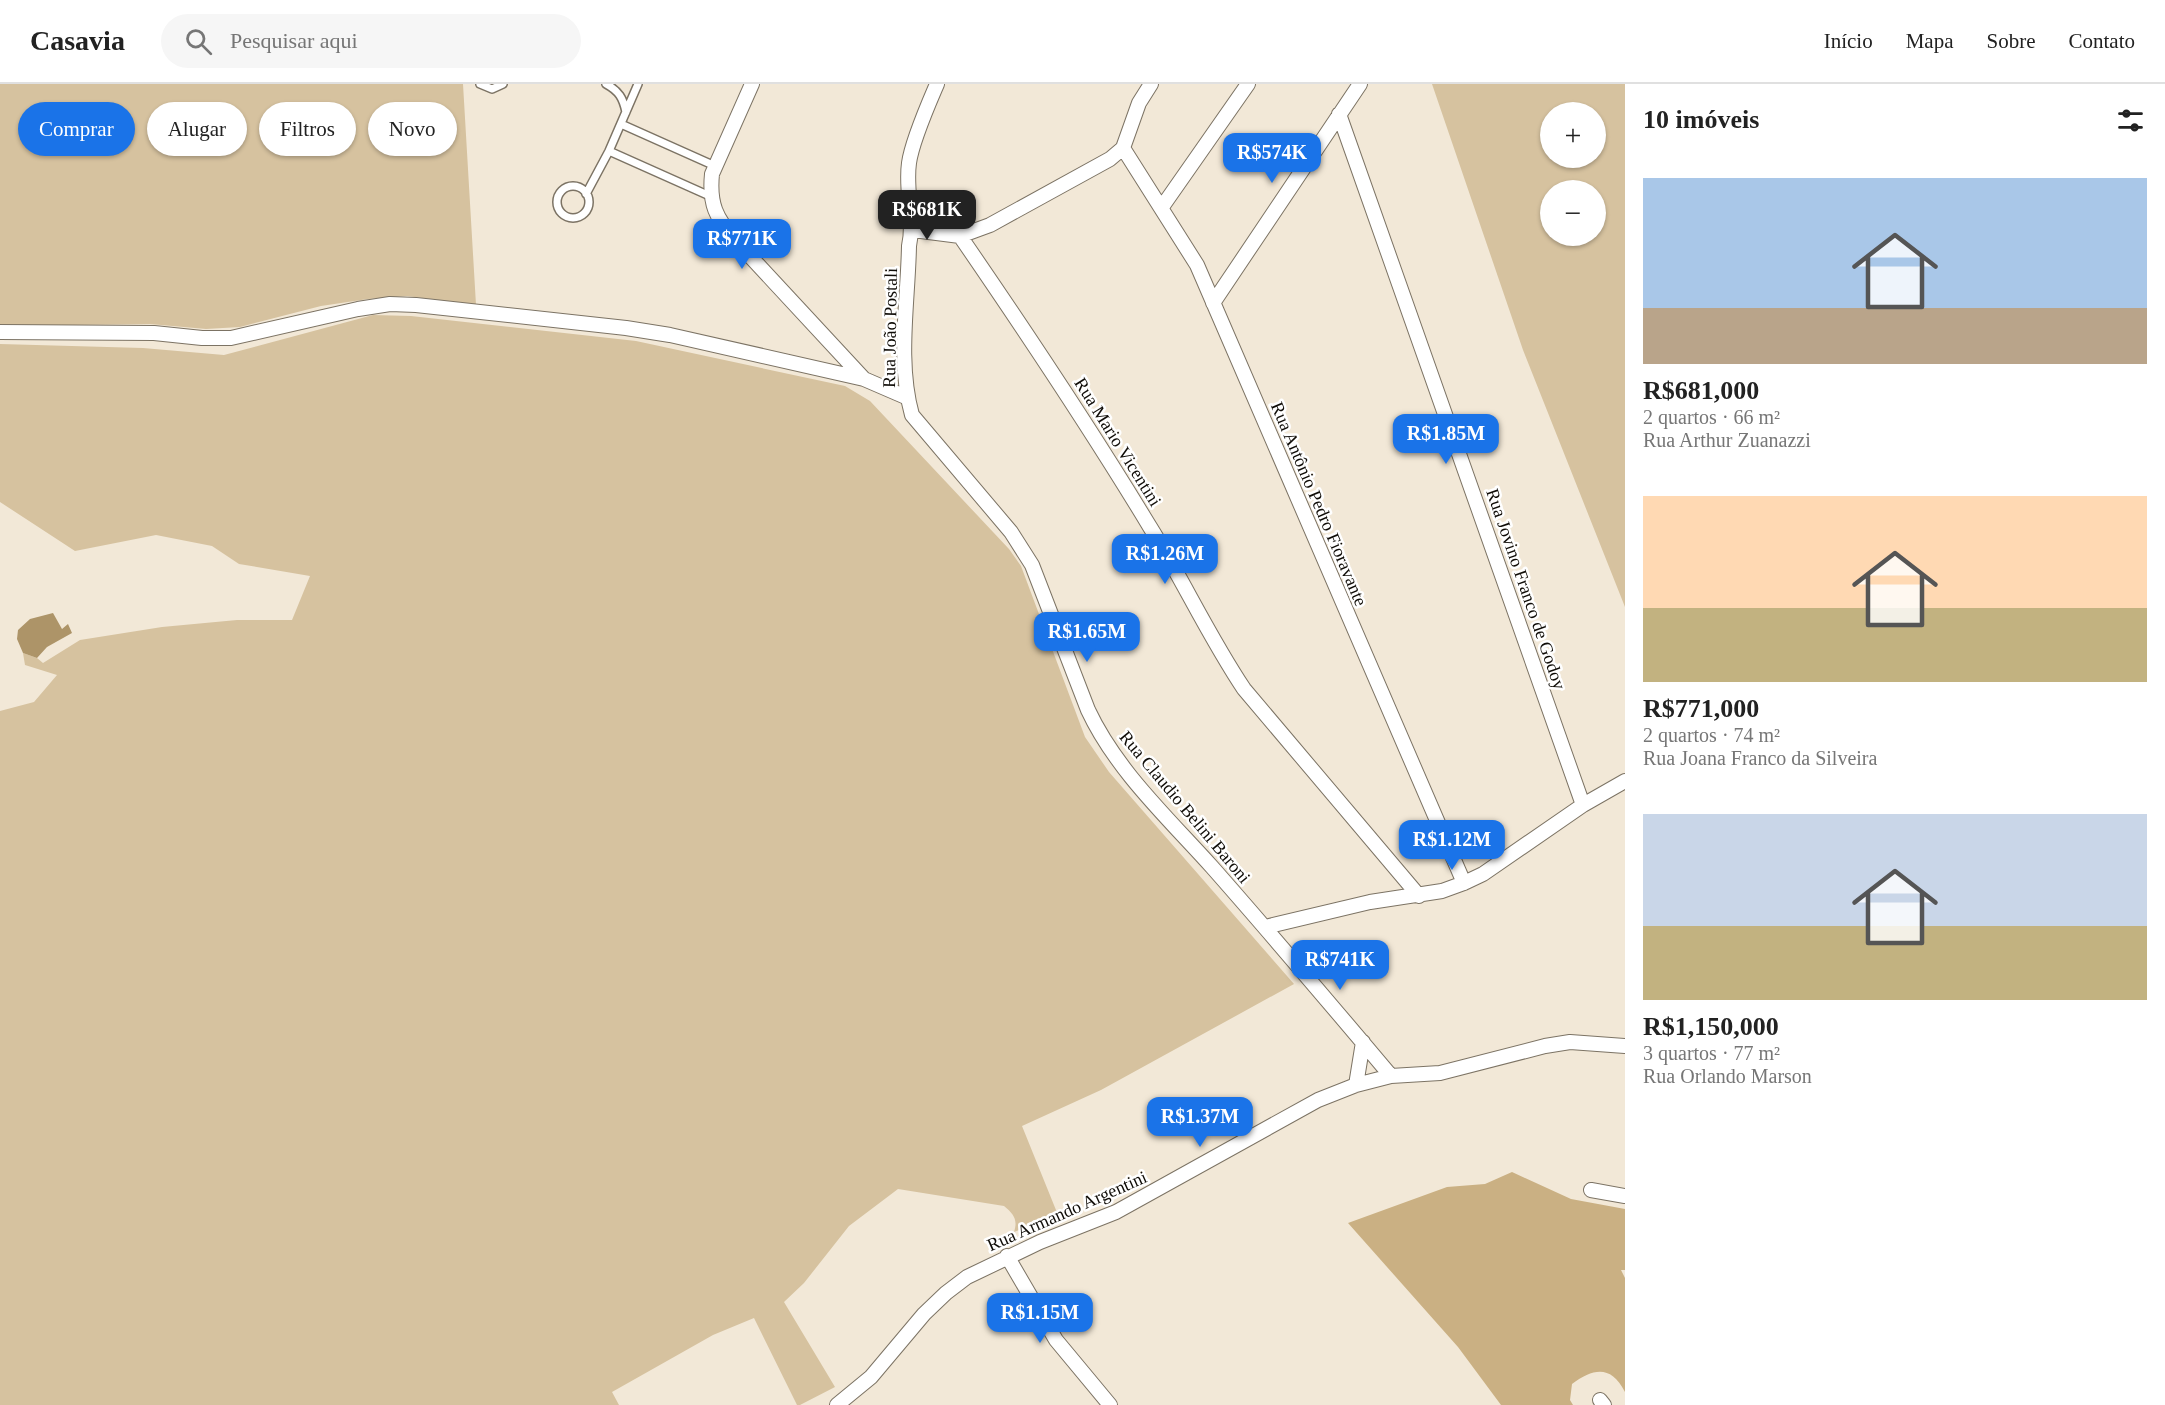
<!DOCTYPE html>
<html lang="pt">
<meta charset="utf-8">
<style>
:root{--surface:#fff;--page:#f6f6f6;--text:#222;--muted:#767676;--line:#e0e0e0;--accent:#1a73e8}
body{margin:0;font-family:Georgia,serif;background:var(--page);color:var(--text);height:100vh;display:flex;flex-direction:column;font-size:22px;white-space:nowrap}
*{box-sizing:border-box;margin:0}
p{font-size:20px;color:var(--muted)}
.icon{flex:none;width:33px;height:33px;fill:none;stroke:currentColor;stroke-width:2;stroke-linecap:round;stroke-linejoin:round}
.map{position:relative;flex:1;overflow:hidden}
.details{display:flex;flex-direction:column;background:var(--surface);width:540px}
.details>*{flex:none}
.guide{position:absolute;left:18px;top:18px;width:570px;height:54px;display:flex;gap:12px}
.fabs{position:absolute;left:1540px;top:18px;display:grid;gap:12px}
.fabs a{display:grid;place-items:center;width:66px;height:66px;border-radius:50%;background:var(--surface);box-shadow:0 2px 4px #0004;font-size:30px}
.price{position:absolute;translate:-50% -51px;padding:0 14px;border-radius:12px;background:var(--accent);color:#fff;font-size:20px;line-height:39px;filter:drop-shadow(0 2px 3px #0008)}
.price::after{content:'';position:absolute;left:50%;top:36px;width:18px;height:14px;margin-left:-9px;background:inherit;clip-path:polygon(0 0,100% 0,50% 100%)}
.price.selected{background:#222;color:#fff}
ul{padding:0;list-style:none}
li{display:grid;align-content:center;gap:12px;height:318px;padding:0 18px}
li span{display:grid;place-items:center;height:186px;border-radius:0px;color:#555}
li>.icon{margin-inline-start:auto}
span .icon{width:108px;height:108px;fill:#fffc;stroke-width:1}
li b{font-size:26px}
h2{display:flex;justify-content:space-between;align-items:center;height:72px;padding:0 18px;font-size:26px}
.pill{padding:0 21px;border-radius:27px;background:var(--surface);box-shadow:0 2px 4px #0004;font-size:21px;line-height:54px}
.pill.selected{background:var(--accent);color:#fff}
header{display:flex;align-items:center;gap:36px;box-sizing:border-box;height:84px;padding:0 30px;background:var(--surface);border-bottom:2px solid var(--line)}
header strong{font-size:28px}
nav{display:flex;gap:33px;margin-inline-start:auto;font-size:21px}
.search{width:420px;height:54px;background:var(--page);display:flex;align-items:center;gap:15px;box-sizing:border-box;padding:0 21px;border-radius:33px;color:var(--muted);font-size:22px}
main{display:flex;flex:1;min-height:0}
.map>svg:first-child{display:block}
.green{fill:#d6c29f;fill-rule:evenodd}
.forest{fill:#cab083}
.water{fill:#ad9468}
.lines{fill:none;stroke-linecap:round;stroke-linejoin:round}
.service-casing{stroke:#7c7364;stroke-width:10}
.minor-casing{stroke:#7c7364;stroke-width:16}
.service{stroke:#fff;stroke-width:7}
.minor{stroke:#fff;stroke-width:14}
.labels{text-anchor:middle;stroke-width:5;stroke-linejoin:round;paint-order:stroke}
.street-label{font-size:18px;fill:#0f0c07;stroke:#fff}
</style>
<header>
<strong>Casavia</strong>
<div class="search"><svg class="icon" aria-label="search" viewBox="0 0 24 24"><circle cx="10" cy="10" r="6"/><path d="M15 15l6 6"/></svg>Pesquisar aqui</div>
<nav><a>Início</a><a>Mapa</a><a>Sobre</a><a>Contato</a></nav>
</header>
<main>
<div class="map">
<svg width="1625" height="1321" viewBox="0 0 1625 1321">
<rect width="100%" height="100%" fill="#f2e8d7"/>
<path class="green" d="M0,0H463L476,221L407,212L368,215L321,222L240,243L206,245L150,240L0,242Z
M1432,0H1625V523L1523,266ZM1596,28V74H1551V28ZM1596,106V152H1551V106Z
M373,231L411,232L636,257L845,302L870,317L1009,465L1021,482L1085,653L1109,688L1294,900L1101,1006L1022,1042L1058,1131L1014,1148C1018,1136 1014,1130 1004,1122L898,1105L849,1142L804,1199L784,1218L835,1303L800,1321H797L754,1234L713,1251L612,1308L619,1321H0V627L34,618L57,591L25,581L23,569L37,574L43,579L80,556L162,543L237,536H292L310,492L239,480L212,462L156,451L75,467L0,418V260L143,264L224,271Z"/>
<path class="forest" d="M1512,1088L1571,1115L1625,1125V1186H1621L1625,1194V1308C1611,1281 1594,1284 1572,1300L1570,1316L1573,1321H1501L1458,1263L1348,1139L1447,1103L1485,1100Z"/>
<path class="water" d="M53,529L62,545L68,540L72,549L47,563L37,574L23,569L17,555L18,546L30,535Z"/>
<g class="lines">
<g class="service-casing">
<path id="service" d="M480,0L492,5L503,0
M606,0C619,7 623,14 626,28
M621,40L715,82
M609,67L712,113
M557 118a16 16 0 1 1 32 0a16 16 0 1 1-32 0Z
M586,110L609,67L638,0"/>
</g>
<g class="minor-casing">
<path id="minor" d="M752,0L712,90C709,120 716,134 735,156L864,295L908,314
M937,0C928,21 912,57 909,79C905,107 915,134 909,162C908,218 897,277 912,331L1011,448L1032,481L1088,626C1116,686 1168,734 1212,783C1273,852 1332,922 1391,992
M1339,30L1583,721
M1123,64L1197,181L1464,799
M1162,123L1248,0
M913,146L960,152L990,141L1110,75L1123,64L1139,19L1151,0
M960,152C1026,248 1090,344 1150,443C1183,496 1209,553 1244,605L1419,812
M1213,219L1360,0
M0,248L154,249L202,254H231L358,225L390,220L416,221L626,244L670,251L864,295
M1265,843L1370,818L1442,807L1464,799L1483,790L1583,721L1625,697
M1356,1001L1363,958
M1591,1106L1625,1112
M1007,1172L1056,1256L1110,1321
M1600,1316L1604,1321
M837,1321L871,1293L924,1230L946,1209L967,1193L1040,1158L1116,1128L1318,1016L1356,1001L1391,992L1440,989L1545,962L1570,958L1625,962"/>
</g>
<use href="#service" class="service"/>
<use href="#minor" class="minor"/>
</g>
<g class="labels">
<g class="street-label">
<text transform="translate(890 244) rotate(-89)" y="6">Rua João Postali</text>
<text transform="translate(1118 358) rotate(58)" y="6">Rua Mario Vicentini</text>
<text transform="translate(1319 420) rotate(67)" y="6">Rua Antônio Pedro Fioravante</text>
<text transform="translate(1526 505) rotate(71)" y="6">Rua Jovino Franco de Godoy</text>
<text transform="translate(1185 723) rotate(50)" y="6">Rua Claudio Belini Baroni</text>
<text transform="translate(1067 1127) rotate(-24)" y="6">Rua Armando Argentini</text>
</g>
</g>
</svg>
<div class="fabs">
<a>+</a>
<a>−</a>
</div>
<b class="price" style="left:1272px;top:100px">R$574K</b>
<b class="price selected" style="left:927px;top:157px">R$681K</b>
<b class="price" style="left:742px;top:186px">R$771K</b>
<b class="price" style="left:1446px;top:381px">R$1.85M</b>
<b class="price" style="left:1165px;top:501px">R$1.26M</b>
<b class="price" style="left:1087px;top:579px">R$1.65M</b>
<b class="price" style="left:1452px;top:787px">R$1.12M</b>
<b class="price" style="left:1340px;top:907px">R$741K</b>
<b class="price" style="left:1200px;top:1064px">R$1.37M</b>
<b class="price" style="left:1040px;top:1260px">R$1.15M</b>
<div class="guide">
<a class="pill selected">Comprar</a>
<a class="pill">Alugar</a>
<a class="pill">Filtros</a>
<a class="pill">Novo</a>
</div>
</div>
<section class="details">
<h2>10 imóveis<svg class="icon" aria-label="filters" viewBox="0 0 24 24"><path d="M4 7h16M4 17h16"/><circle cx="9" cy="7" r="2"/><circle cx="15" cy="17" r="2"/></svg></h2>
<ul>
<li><span style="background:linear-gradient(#a9c7e8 70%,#b9a48a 0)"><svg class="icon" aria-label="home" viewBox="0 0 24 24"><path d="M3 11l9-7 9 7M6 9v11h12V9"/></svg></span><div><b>R$681,000</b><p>2 quartos · 66 m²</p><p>Rua Arthur Zuanazzi</p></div></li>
<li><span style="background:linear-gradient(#ffd9b3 60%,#c2b280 0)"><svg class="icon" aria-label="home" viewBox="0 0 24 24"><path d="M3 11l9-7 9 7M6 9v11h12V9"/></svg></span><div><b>R$771,000</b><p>2 quartos · 74 m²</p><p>Rua Joana Franco da Silveira</p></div></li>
<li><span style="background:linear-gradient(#c9d6e8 60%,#c2b280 0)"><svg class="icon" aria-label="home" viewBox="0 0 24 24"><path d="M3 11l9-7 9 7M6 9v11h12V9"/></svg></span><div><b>R$1,150,000</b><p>3 quartos · 77 m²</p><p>Rua Orlando Marson</p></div></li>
</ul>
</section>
</main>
